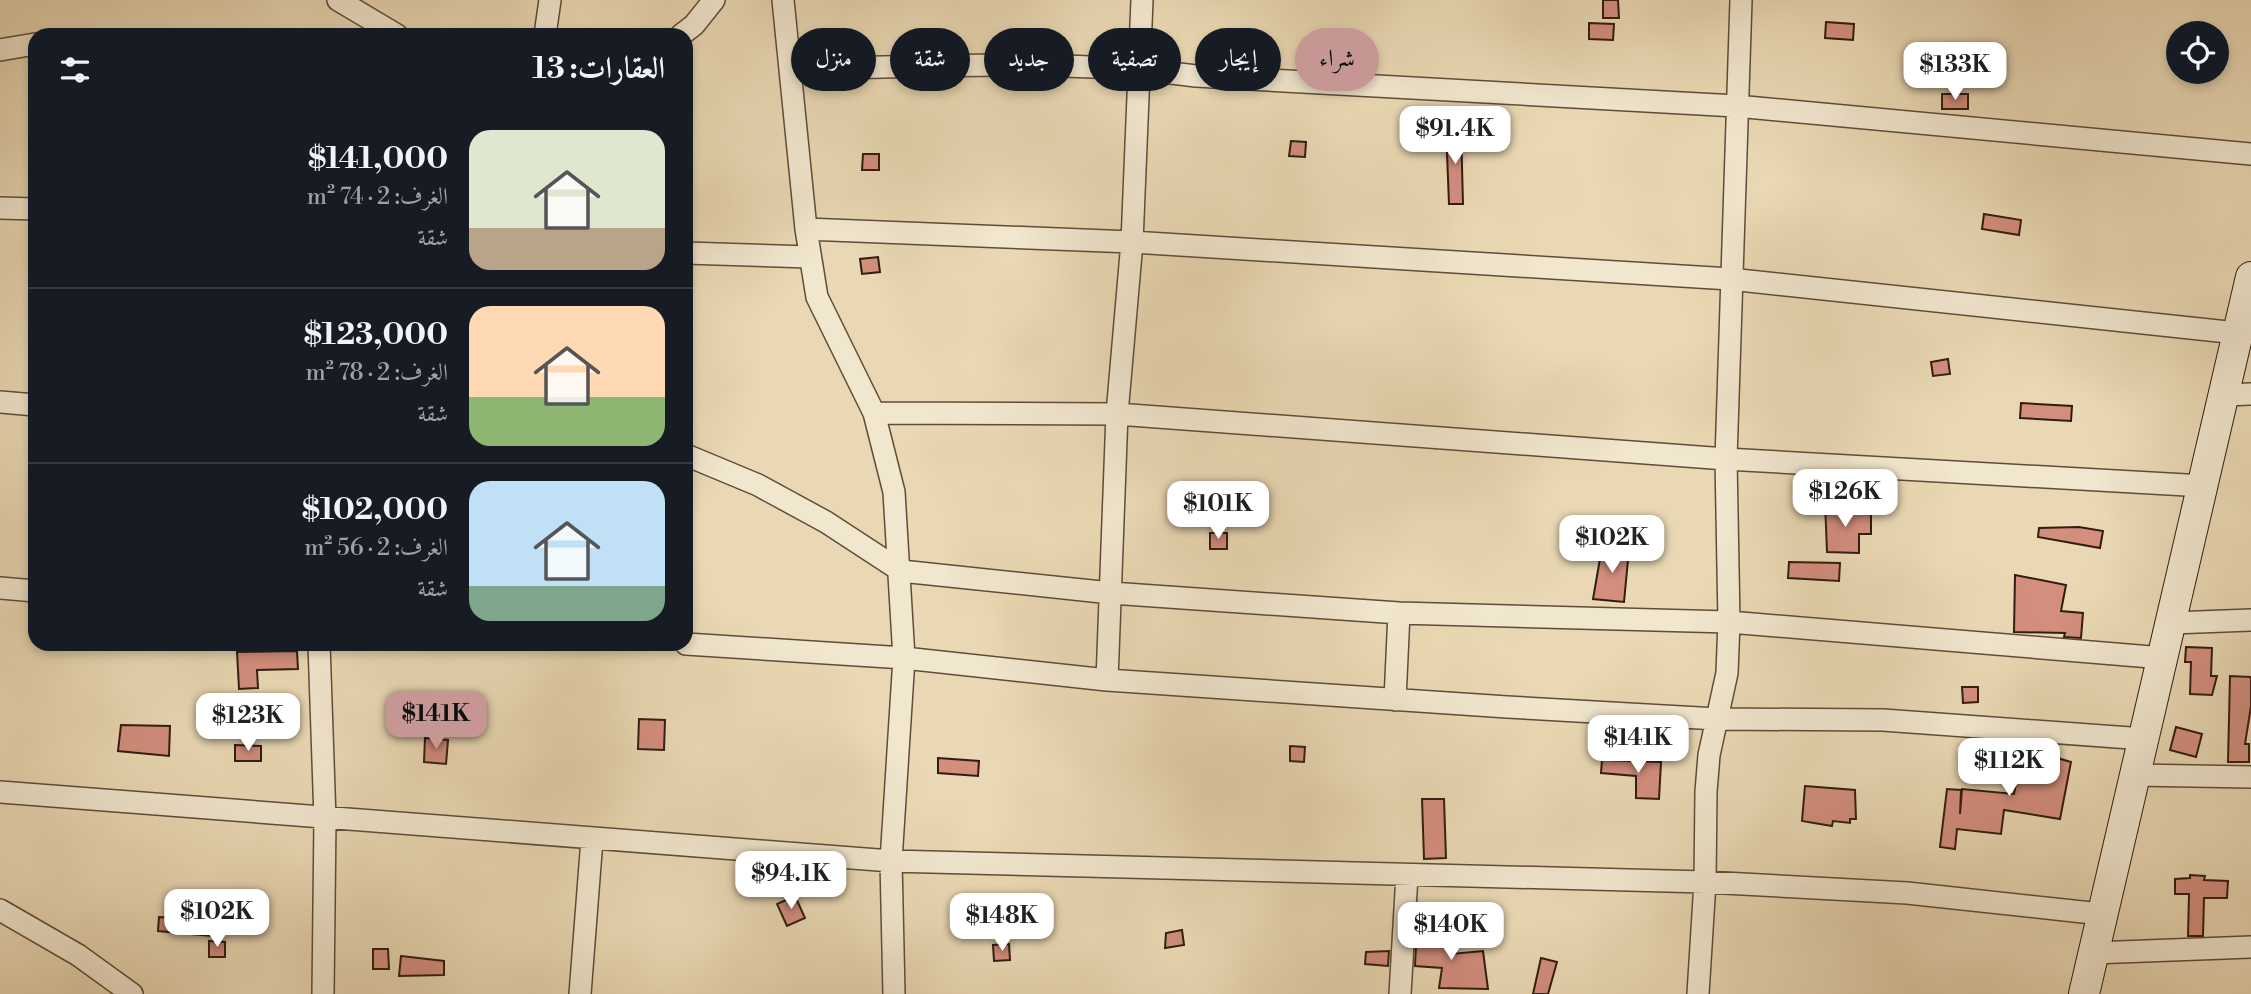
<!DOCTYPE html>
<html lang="ar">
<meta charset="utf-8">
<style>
:root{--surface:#171b24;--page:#20242c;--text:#f1f3f6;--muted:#9ea1a6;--line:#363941;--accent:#c59692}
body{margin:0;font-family:"Libre Bodoni",Amiri,serif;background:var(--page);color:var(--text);direction:rtl;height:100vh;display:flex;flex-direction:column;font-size:26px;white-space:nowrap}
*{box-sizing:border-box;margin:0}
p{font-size:23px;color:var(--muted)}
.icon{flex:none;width:38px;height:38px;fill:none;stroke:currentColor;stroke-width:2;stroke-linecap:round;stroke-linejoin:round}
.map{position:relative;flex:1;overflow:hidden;direction:ltr}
.details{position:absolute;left:28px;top:28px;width:665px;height:623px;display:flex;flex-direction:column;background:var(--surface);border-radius:21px;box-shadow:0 4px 10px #0003;direction:rtl}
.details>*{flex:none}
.guide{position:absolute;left:714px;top:28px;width:665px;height:63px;direction:rtl;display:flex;gap:14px}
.controls{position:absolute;left:2166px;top:21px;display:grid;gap:14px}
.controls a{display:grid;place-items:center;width:63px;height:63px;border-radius:50%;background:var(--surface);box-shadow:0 4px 10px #0003;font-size:35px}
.price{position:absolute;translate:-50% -60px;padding:0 16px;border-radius:14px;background:#fff;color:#222;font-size:23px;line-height:46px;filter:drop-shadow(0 2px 4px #0008)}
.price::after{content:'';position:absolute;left:50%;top:42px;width:21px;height:16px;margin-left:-10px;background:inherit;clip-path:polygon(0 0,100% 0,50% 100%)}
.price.selected{background:var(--accent);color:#111}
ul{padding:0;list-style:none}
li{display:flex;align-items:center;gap:21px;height:175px;padding:0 28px}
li+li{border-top:2px solid var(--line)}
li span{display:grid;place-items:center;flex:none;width:196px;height:140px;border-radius:21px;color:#555}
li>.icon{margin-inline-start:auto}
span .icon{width:84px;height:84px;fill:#fffc;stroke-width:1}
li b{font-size:30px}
h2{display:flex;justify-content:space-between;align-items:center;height:84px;padding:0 28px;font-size:30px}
.pill{padding:0 24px;border-radius:32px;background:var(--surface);box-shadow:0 4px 10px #0003;font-size:24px;line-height:63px}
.pill.selected{background:var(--accent);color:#111}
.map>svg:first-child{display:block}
.building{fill:#d38e7e;stroke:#311d10;stroke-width:2}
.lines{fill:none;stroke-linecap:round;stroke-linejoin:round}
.street-casing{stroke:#5f4c39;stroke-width:24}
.secondary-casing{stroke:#311d10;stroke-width:32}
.street{stroke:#f1e6ce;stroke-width:21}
.secondary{stroke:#f1e6ce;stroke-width:30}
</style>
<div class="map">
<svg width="2251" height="994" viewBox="0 0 2251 994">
<rect width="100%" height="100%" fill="#e9d8b3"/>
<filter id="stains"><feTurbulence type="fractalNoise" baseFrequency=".00286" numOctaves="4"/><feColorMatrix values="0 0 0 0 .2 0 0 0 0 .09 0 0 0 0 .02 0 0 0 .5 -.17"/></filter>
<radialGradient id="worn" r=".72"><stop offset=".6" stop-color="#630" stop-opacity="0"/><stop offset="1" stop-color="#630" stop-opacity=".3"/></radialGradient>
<path class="building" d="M1603,0H1618L1619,18H1603Z
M1826,22L1854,24L1853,40L1825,38Z
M1589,23L1614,24L1613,40L1589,39Z
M1942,94H1968V109H1942Z
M1446,128H1461L1463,204H1449Z
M1291,141L1306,142L1305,157L1289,156Z
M863,154H879V170H862Z
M1984,214L2021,220L2019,235L1982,229Z
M878,257L880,272L862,274L860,259Z
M1948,359L1950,374L1933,376L1931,362Z
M2021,403L2072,406L2071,421L2020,418Z
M1825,502L1841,503V512L1871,513V534H1859V553L1827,552Z
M2079,527L2103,531L2100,548L2038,537L2039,528Z
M1210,533H1227V549H1210Z
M1602,547L1629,549L1624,602L1593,599Z
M1789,562L1840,563L1839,581L1788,578Z
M2015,575L2066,585L2061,611L2083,613L2081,638L2064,637L2065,633L2014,632Z
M2186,647L2212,648L2211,676H2217L2212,695L2190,694L2191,662H2185Z
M297,651L298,669L257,670L258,688L239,689L237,652Z
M2230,676L2251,677V706L2245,744H2249V762H2228Z
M1962,687H1978V702L1963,703Z
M639,719L665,720L664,750L638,749Z
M121,725L170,726L169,756L118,751Z
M2176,727L2202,734L2196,757L2170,750Z
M425,738L448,740L446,764L424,762Z
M235,745L261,746V761H235Z
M1290,746L1305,747L1304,762L1290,761Z
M2023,748L2071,762L2060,819L2004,810L2001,834L1957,829L1955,849L1940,847L1947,789L1961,790L1960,814L1962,789L2014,794Z
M938,758L979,761L978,776L938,773Z
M1602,760L1661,762L1659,799L1636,798V776L1601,773Z
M1805,786L1855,790L1856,819H1850V823L1833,821L1832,826L1802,821Z
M1422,799H1444L1446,858L1424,859Z
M2190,875L2205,876L2204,880L2228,881L2227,898H2204L2203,936H2188L2189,894H2175V879L2190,878Z
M795,896L805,918L787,926L777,904Z
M159,917L213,921L212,936L158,931Z
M1417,924H1421L1420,933L1453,936L1451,954L1483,951L1488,989L1439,988L1442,968L1415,966Z
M1182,930L1184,945L1165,948L1166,933Z
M209,941L225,942V957H209Z
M1009,944L1010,960L994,961L993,945Z
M373,949H388L389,969H373Z
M1389,951L1388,966L1365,964L1366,952Z
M401,956L444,961V975L399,976Z
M1541,958L1557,962L1548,994H1533Z"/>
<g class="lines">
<g class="street-casing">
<path id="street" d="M338,0L397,35
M783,0L806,229L817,297L874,413L894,492L904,658L891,861L894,994
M545,35L550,0
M681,35L694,25L714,0
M0,50L35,44
M790,69C925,67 1061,58 1196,76L1736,106L2251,154
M0,208L35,209
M806,229L1132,242L1730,279L2237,333
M686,253L810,257
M2225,395L2251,394
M0,402L35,405
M874,413L1117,414L1726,459L2204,486
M686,455L758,485L826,522L901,571L1111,593L1399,613L1729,622L2163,658
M0,588L35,591
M2172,623L2251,620
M319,644L325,819L323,994
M686,644L904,658L1107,680L1507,707L1717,719L1883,720L2144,739
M1107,680L1117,414L1132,242L1142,0
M1395,700L1399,613
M2134,775L2251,777
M0,792L891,861L1705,882L1907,893L2101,914
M0,910L78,955L132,994
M2093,953L2251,947
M580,994L592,839
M1400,994L1407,875
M1698,994L1705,882L1706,792L1709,755L1727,673L1729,622L1726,459L1741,0"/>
</g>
<g class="secondary-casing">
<path id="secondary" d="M2084,994L2251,277"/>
</g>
<use href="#street" class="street"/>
<use href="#secondary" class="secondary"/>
</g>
<rect width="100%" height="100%" filter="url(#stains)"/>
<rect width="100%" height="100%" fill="url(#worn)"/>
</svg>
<div class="controls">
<a><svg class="icon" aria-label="locate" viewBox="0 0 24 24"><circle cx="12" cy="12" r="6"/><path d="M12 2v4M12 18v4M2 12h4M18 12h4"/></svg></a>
</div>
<b class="price" style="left:1955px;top:102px">$133K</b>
<b class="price" style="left:1455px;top:166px">$91.4K</b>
<b class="price" style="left:1845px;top:529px">$126K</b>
<b class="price" style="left:1218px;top:541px">$101K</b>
<b class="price" style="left:1612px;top:575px">$102K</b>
<b class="price selected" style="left:436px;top:751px">$141K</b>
<b class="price" style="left:248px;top:753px">$123K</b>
<b class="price" style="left:1638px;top:775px">$141K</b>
<b class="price" style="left:2009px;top:798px">$112K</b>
<b class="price" style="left:791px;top:911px">$94.1K</b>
<b class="price" style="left:217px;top:949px">$102K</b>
<b class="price" style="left:1002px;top:953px">$148K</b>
<b class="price" style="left:1451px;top:962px">$140K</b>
<div class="guide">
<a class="pill selected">شراء</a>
<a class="pill">إيجار</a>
<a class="pill">تصفية</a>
<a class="pill">جديد</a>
<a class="pill">شقة</a>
<a class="pill">منزل</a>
</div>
<section class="details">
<h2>العقارات: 13<svg class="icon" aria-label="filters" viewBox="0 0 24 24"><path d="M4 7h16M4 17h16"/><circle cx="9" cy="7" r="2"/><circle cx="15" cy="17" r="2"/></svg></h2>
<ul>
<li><span style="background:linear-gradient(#dfe7d0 70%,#b9a48a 0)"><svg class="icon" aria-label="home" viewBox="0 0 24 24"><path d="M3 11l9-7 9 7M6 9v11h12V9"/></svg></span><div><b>$141,000</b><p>الغرف: 2 · 74 m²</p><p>شقة</p></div></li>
<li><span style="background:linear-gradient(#ffd9b3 65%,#8fb573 0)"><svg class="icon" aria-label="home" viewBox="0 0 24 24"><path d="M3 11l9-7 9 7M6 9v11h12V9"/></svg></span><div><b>$123,000</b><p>الغرف: 2 · 78 m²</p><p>شقة</p></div></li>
<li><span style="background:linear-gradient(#bfe0f5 75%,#7fa58c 0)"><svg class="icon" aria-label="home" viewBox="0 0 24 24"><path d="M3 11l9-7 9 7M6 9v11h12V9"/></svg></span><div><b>$102,000</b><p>الغرف: 2 · 56 m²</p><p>شقة</p></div></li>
</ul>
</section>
</div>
